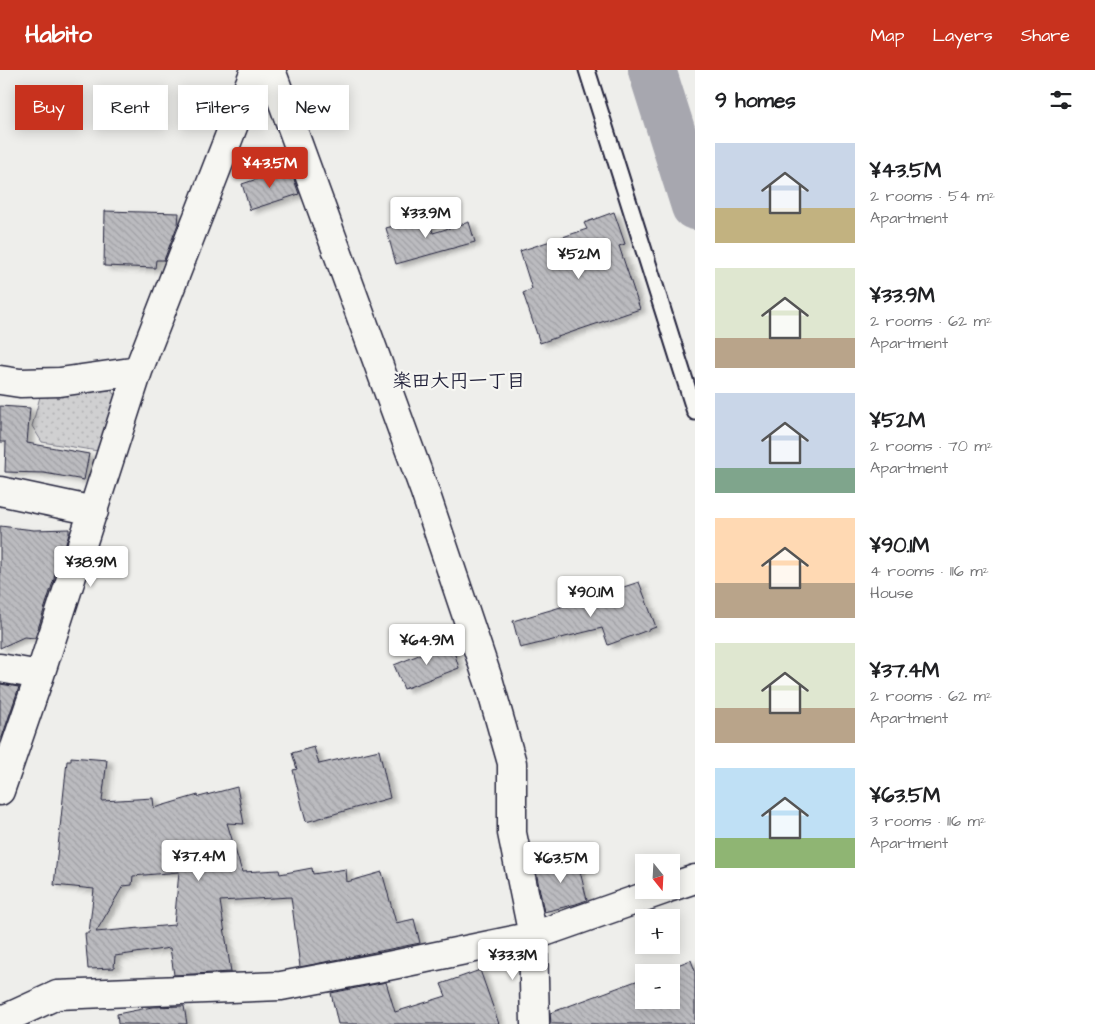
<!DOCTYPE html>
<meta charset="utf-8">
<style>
:root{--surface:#fff;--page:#f6f6f6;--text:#202124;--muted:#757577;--accent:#c8321e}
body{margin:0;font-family:"Architects Daughter","Klee One",sans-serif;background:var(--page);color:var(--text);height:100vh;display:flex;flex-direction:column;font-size:19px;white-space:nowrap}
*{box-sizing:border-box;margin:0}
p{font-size:16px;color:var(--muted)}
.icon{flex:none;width:28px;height:28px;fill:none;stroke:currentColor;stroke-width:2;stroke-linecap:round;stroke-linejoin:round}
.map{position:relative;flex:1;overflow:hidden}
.sheet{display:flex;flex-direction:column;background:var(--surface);width:400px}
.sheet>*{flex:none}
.guide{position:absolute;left:15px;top:15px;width:475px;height:45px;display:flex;gap:10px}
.needle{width:32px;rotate:162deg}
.tools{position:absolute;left:635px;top:784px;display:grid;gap:10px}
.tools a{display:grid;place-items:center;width:45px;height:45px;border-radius:0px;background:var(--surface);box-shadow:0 2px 12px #0003;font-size:25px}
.price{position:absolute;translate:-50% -42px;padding:0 11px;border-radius:5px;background:#fff;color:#222;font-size:16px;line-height:32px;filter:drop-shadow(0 1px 2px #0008)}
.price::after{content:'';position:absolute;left:50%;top:30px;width:15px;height:11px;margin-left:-8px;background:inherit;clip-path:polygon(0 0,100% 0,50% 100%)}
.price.selected{background:var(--accent);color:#fff}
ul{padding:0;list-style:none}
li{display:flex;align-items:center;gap:15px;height:125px;padding:0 20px}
li span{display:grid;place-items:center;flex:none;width:140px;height:100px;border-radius:0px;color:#555}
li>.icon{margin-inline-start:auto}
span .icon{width:60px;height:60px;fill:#fffc;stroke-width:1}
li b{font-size:21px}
h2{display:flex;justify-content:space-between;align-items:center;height:60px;padding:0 20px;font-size:21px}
.chip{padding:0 18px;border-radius:0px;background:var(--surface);box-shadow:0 2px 12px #0003;font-size:18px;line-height:45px}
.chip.selected{background:var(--accent);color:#fff}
header{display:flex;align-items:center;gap:30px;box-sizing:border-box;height:70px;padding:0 25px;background:var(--accent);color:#fff}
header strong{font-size:24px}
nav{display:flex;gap:28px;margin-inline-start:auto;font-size:18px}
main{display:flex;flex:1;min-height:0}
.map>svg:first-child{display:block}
.park{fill:url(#park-dots);stroke:#797986}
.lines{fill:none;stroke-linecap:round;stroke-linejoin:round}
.river{stroke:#a7a7af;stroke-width:48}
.building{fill:url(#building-back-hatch);stroke:#22223b;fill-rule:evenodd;filter:url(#shadow)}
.service-casing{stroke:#22223b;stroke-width:19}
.minor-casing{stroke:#22223b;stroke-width:31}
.service{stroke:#f6f6f2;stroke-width:15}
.minor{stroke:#f6f6f2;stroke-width:28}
.labels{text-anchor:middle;stroke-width:4.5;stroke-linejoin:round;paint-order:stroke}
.neighbourhood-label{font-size:19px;font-weight:bold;fill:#22223b;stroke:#f6f6f2}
</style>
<header>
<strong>Habito</strong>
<nav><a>Map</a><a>Layers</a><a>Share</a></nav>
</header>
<main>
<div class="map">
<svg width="695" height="954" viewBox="0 0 695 954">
<defs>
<pattern id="park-dots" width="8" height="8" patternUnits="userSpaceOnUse" patternTransform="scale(1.25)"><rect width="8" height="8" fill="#d0d0d1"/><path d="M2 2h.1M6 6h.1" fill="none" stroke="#b2b2b4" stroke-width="1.8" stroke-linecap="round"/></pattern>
<pattern id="building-back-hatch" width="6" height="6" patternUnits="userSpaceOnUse" patternTransform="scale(1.25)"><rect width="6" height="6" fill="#bbbbbf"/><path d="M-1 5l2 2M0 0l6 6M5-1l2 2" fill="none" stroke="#a0a0a5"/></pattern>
<filter id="shadow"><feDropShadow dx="5.5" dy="3" stdDeviation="2.5" flood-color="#0004"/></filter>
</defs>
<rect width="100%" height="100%" fill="#eeeeeb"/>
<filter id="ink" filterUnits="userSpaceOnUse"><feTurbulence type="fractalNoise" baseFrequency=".02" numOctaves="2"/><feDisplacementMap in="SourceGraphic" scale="10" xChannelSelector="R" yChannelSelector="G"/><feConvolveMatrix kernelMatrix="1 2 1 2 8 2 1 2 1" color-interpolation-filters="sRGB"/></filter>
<g filter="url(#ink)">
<path class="park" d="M111,320L116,327L98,381L42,372L32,356L41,323Z"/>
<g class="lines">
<path class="river" d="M652,0L695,136"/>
</g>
<path class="building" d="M290,98L299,124L250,140L242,114Z
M105,141L179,143L178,154L164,190H156L155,198L104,196Z
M614,142L625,174L619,176L640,239L540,273L523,223L532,219L520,181L587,159L584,153Z
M428,146L433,163L469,152L475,172L396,194L386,158Z
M0,336L30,338L27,373L89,384L84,410L44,403L5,402L6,372H0Z
M0,456L34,460L69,459V464L57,502H55L54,509L35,568L24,567L0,578Z
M639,512L656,557L608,575L602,558L520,578L513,551L571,534Z
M451,572L459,598L404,619L394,595Z
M0,614L19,617L0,673Z
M314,677L319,694L379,680L390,728L306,752L293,700L297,699L292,683Z
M71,687L107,690L102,731L153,728L154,738L198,725L199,727L237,717L244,754L227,753L242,802L279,800L280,804L312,798L313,804L346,799L347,812L382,802L396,853L414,849L420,873L300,897L291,827L220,831L231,902L174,905L170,878L115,886L114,898L88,899L85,863H89L94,819L54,815L67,691H71ZM179,802L174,855L96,862L123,816L132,815L133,806Z
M576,785L587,830L576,834L544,842L535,796Z
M691,890L695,901V954H551L550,943L644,908V930H671V902H658Z
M480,900L499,954H338L331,923L386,912L395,942L446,926L441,914Z
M184,936L187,954H118L117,944L152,937Z"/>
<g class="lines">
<g class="service-casing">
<path id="service" d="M587,0L695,342"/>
</g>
<g class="minor-casing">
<path id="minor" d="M271,0L425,422L489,612L512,693V763L533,866L535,954
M0,310L20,313L60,312L138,301
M0,421L94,441
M0,598L40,605
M0,721L40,605L138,301L255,0
M671,817L695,809
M0,951L57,925L281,916L388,896L533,866L664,820"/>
</g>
<use href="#service" class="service"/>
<use href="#minor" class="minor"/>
</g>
</g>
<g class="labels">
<g class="neighbourhood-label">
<text x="459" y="317">楽田大円一丁目</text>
</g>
</g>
</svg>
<div class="tools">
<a><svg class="needle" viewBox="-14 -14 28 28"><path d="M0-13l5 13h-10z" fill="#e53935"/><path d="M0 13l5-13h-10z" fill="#757577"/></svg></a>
<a>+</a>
<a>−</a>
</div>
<b class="price selected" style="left:270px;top:119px">¥43.5M</b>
<b class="price" style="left:426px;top:169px">¥33.9M</b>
<b class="price" style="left:579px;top:210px">¥52M</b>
<b class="price" style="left:91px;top:518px">¥38.9M</b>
<b class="price" style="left:591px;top:548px">¥90.1M</b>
<b class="price" style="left:427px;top:596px">¥64.9M</b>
<b class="price" style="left:199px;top:812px">¥37.4M</b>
<b class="price" style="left:561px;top:814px">¥63.5M</b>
<b class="price" style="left:513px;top:911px">¥33.3M</b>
<div class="guide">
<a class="chip selected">Buy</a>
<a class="chip">Rent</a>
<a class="chip">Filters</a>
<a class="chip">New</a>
</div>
</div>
<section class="sheet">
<h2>9 homes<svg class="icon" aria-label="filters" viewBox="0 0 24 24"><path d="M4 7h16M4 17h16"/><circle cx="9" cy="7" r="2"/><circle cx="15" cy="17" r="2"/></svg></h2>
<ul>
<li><span style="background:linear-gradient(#c9d6e8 65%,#c2b280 0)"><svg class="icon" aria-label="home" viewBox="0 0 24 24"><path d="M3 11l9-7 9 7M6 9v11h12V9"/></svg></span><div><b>¥43.5M</b><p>2 rooms · 54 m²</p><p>Apartment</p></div></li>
<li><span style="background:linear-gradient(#dfe7d0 70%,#b9a48a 0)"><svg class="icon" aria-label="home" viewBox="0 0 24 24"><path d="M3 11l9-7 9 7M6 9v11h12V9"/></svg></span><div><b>¥33.9M</b><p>2 rooms · 62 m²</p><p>Apartment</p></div></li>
<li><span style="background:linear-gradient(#c9d6e8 75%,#7fa58c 0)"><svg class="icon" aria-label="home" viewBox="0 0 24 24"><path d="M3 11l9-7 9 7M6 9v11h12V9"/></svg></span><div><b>¥52M</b><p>2 rooms · 70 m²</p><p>Apartment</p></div></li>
<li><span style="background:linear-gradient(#ffd9b3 65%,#b9a48a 0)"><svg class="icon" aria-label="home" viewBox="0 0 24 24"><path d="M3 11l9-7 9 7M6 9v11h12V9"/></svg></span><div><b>¥90.1M</b><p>4 rooms · 116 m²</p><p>House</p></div></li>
<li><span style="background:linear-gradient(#dfe7d0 65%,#b9a48a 0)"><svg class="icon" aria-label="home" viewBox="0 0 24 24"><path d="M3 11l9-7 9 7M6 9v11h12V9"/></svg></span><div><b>¥37.4M</b><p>2 rooms · 62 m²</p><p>Apartment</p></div></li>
<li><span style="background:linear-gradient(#bfe0f5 70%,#8fb573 0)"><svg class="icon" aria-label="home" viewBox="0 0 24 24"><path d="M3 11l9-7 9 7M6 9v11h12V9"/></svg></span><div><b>¥63.5M</b><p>3 rooms · 116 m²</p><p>Apartment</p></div></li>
</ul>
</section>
</main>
